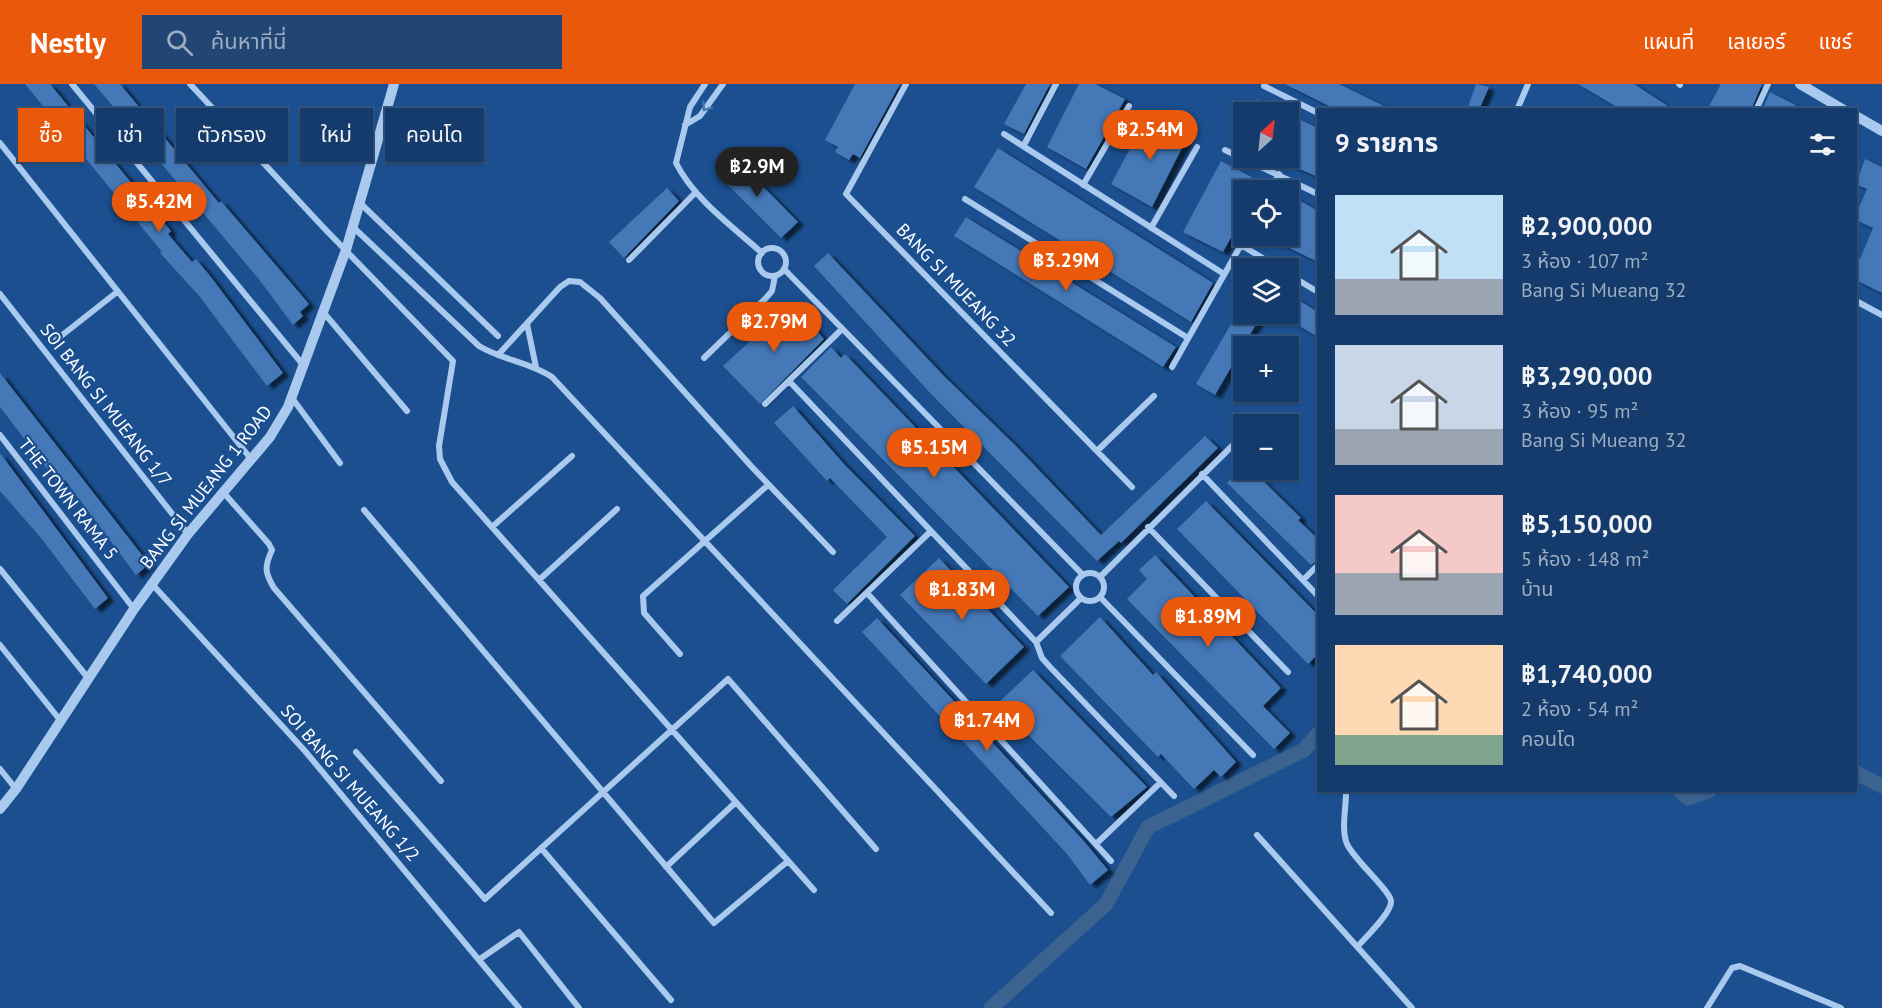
<!DOCTYPE html>
<html lang="th">
<meta charset="utf-8">
<style>
:root{--surface:#143b6b;--page:#214673;--text:#f1f3f6;--muted:#9dadc1;--line:#33557e;--accent:#ea580c}
body{margin:0;font-family:"PT Sans","Noto Sans Thai",sans-serif;background:var(--page);color:var(--text);height:100vh;display:flex;flex-direction:column;font-size:22px;white-space:nowrap}
*{box-sizing:border-box;margin:0}
p{font-size:20px;color:var(--muted)}
.icon{flex:none;width:33px;height:33px;fill:none;stroke:currentColor;stroke-width:2;stroke-linecap:round;stroke-linejoin:round}
.map{position:relative;flex:1;overflow:hidden}
.sheet{position:absolute;left:1317px;top:24px;width:540px;height:684px;display:flex;flex-direction:column;background:var(--surface);border-radius:0px;box-shadow:0 2px 4px #0004,0 0 0 2px var(--line)}
.sheet>*{flex:none}
.hud{position:absolute;left:18px;top:24px;width:570px;height:54px;display:flex;gap:12px}
.needle{width:39px;rotate:27deg}
.tools{position:absolute;left:1233px;top:18px;display:grid;gap:12px}
.tools a{display:grid;place-items:center;width:66px;height:66px;border-radius:0px;background:var(--surface);box-shadow:0 2px 4px #0004,0 0 0 2px var(--line);font-size:30px}
.price{position:absolute;translate:-50% -51px;padding:0 14px;border-radius:21px;background:var(--accent);color:#fff;font-size:20px;line-height:39px;filter:drop-shadow(0 2px 3px #0008)}
.price::after{content:'';position:absolute;left:50%;top:36px;width:18px;height:14px;margin-left:-9px;background:inherit;clip-path:polygon(0 0,100% 0,50% 100%)}
.price.on{background:#222;color:#fff}
ul{padding:0;list-style:none}
li{display:flex;align-items:center;gap:18px;height:150px;padding:0 18px}
li span{display:grid;place-items:center;flex:none;width:168px;height:120px;border-radius:0px;color:#555}
li>.icon{margin-inline-start:auto}
span .icon{width:72px;height:72px;fill:#fffc;stroke-width:1}
li b{font-size:26px}
h2{display:flex;justify-content:space-between;align-items:center;height:72px;padding:0 18px;font-size:26px}
.tag{padding:0 21px;border-radius:0px;background:var(--surface);box-shadow:0 2px 4px #0004,0 0 0 2px var(--line);font-size:21px;line-height:54px}
.tag.on{background:var(--accent);color:#fff}
header{display:flex;align-items:center;gap:36px;box-sizing:border-box;height:84px;padding:0 30px;background:var(--accent);color:#fff}
header strong{font-size:28px}
nav{display:flex;gap:33px;margin-inline-start:auto;font-size:21px}
.search{width:420px;height:54px;background:var(--page);display:flex;align-items:center;gap:15px;box-sizing:border-box;padding:0 21px;border-radius:0px;color:var(--muted);font-size:22px}
.map>svg:first-child{display:block}
.lines{fill:none;stroke-linecap:round;stroke-linejoin:round}
.canal{stroke:#3c6290;stroke-width:15}
.building{fill:#4478b7;filter:url(#shadow)}
.minor{stroke:#a9c9ee;stroke-width:6}
.tertiary{stroke:#a9c9ee;stroke-width:10}
.oneway{stroke:#4674ac}
.labels{text-anchor:middle;stroke-width:4.5;stroke-linejoin:round;paint-order:stroke}
.street-label{font-size:18px;fill:#fff;stroke:#1b4f8f}
</style>
<header>
<strong>Nestly</strong>
<div class="search"><svg class="icon" aria-label="search" viewBox="0 0 24 24"><circle cx="10" cy="10" r="6"/><path d="M15 15l6 6"/></svg>ค้นหาที่นี่</div>
<nav><a>แผนที่</a><a>เลเยอร์</a><a>แชร์</a></nav>
</header>
<div class="map">
<svg width="1882" height="924" viewBox="0 0 1882 924">
<defs>
<filter id="shadow"><feDropShadow dx="6" dy="3.5" stdDeviation="1.5" flood-color="#0009"/></filter>
</defs>
<rect width="100%" height="100%" fill="#1b4f8f"/>
<g class="lines">
<path class="canal" d="M1856,689L1882,702
M1679,706L1688,714L1710,706
M991,924L1106,820L1148,743L1304,666L1318,650"/>
</g>
<path class="building" d="M25,0H50L171,147L168,150L192,178L196,175L211,193L283,289L267,302L200,213L160,169L162,168Z
M94,0H120L219,119L221,117L309,220L300,228L303,232L293,241L258,194Z
M855,0H900L860,74L853,70L849,76L835,68L838,63L825,56Z
M1026,0H1050L1024,50L1004,40Z
M1079,0H1095L1125,15L1086,85L1047,63Z
M1285,0H1339L1392,26H1337Z
M1476,0L1489,3L1479,26H1467Z
M1578,0H1634L1674,26H1622Z
M1721,0H1762L1751,26H1707Z
M1770,8L1805,26H1762Z
M1257,15L1286,28H1251Z
M1288,30L1318,44V93L1288,80Z
M1148,31L1188,52L1152,123L1111,100Z
M998,64L1213,199L1191,238L974,103Z
M734,73L798,138L781,154L717,90Z
M1865,75L1882,83V209L1856,196V173L1860,175L1873,144L1856,136V130L1867,105L1856,100Z
M1221,77L1261,98L1256,106H1244V130L1223,168L1183,148Z
M667,104L679,117L624,174L609,158Z
M1295,114L1318,127V178L1265,152H1288V126Z
M966,133L1176,263L1163,283L954,152Z
M828,169L944,292L1016,362L1101,451L1205,352L1218,364L1121,459L1119,457L1097,477L931,310L814,182Z
M1288,210L1318,228V253L1288,235Z
M792,218L824,255L760,320L723,282Z
M1237,230H1262L1215,311L1196,300Z
M831,263L841,274L845,270L1069,503L1038,532L801,293Z
M0,289L149,480L136,491L65,396L59,400L0,323Z
M793,322L845,381L915,452L847,520L833,506L887,453L830,394L827,397L774,339Z
M0,369L108,514L95,525L41,454L0,407Z
M1240,386H1252L1301,434L1298,436L1318,455V476L1311,481L1227,399Z
M1206,417L1318,531V570L1308,580L1177,445Z
M1155,471L1281,604L1263,622L1290,649L1274,665L1127,515L1147,495L1139,486Z
M939,474L1024,563L986,600L900,511Z
M1100,533L1153,591L1156,588L1236,678L1221,693L1214,686L1194,705L1161,670L1158,673L1060,572Z
M877,534L1083,756L1108,786L1090,801L1067,770L862,548Z
M1033,586L1147,703L1111,733L997,620Z"/>
<g class="lines">
<path class="minor" d="M72,0L304,282
M190,0L323,143L453,277L439,362L440,375L452,398L814,806
M705,0L690,23L676,79C694,115 732,142 762,169
M906,0L846,110L1132,403
M1679,0L1680,1
M1264,2L1318,29
M1517,26L1528,0
M1756,26L1768,0
M685,41L700,32L723,0
M1004,50L1224,190
M0,59L251,375
M1024,61L1056,0
M1225,66L1318,110
M1083,101L1129,22
M1270,106L1279,90
M965,115L1188,254
M359,118L498,252
M353,143L479,262C502,276 529,278 552,293L1051,829
M1151,144L1197,63
M1241,161L1279,184
M758 178a14 14 0 1 1 28 0a14 14 0 1 1-28 0Z
M629,176L696,108
M784,185L1083,491
M1288,190L1318,208
M0,210L188,450
M1856,217L1882,231
M324,229L407,327
M527,240L536,283
M56,256L117,208
M498,271L560,203L569,197L580,198L600,214L751,382L833,468
M704,274L766,214L772,207L775,192
M1172,283L1246,152
M790,298L1036,558L1042,574L1050,583L1174,712
M292,314L340,379
M765,320L842,245
M0,351L134,525
M1097,367L1154,312
M1202,390L1318,512
M223,408L269,460L272,466C264,483 265,489 274,504L441,697
M364,426L714,839L788,777
M492,443L572,372
M1148,443L1288,588
M0,485L88,594
M1076 503a14 14 0 1 1 28 0a14 14 0 1 1-28 0Z
M1100,493L1232,362
M539,496L617,425
M1303,496L1318,481
M152,500L305,667L519,924
M867,509L1111,777
M1100,513L1253,671
M837,537L930,448
M1036,558L1081,514
M0,561L60,636
M680,570L644,529L643,512L768,401
M356,668L485,815L728,595L876,765
M0,685L16,705
M1346,709C1346,724 1341,746 1347,760C1354,776 1392,808 1391,818C1391,829 1366,853 1358,862
M1257,751L1412,924
M1096,760L1160,699
M541,764L671,916
M666,783L736,718
M480,875L519,848L579,924
M1707,924L1732,884L1740,882L1841,924"/>
<path class="tertiary" d="M1800,0L1844,26
M1856,32L1882,47
M0,725L16,705L134,525L188,450L270,353L288,323L346,166L394,0"/>
</g>
<defs><path id="oneway-chevron" d="M-2-3.5L2.5 0L-2 3.5" fill="none" stroke-width="1.6" stroke-linecap="round" stroke-linejoin="round" transform="scale(1.5)"/></defs>
<use class="oneway" href="#oneway-chevron" transform="translate(706 23) rotate(125)"/>
<g class="labels">
<g class="street-label">
<text transform="translate(956 201) rotate(46)" y="6">BANG SI MUEANG 32</text>
<text transform="translate(106 321) rotate(52)" y="6">SOI BANG SI MUEANG 1/7</text>
<text transform="translate(206 403) rotate(-52)" y="6">BANG SI MUEANG 1 ROAD</text>
<text transform="translate(68 415) rotate(52)" y="6">THE TOWN RAMA 5</text>
<text transform="translate(350 699) rotate(49)" y="6">SOI BANG SI MUEANG 1/2</text>
</g>
</g>
</svg>
<div class="tools">
<a><svg class="needle" viewBox="-14 -14 28 28"><path d="M0-13l5 13h-10z" fill="#e53935"/><path d="M0 13l5-13h-10z" fill="#9dadc1"/></svg></a>
<a><svg class="icon" aria-label="locate" viewBox="0 0 24 24"><circle cx="12" cy="12" r="6"/><path d="M12 2v4M12 18v4M2 12h4M18 12h4"/></svg></a>
<a><svg class="icon" aria-label="layers" viewBox="0 0 24 24"><path d="M12 4l9 5-9 5-9-5zM3 14l9 5 9-5"/></svg></a>
<a>+</a>
<a>−</a>
</div>
<b class="price" style="left:1150px;top:77px">฿2.54M</b>
<b class="price on" style="left:757px;top:114px">฿2.9M</b>
<b class="price" style="left:159px;top:149px">฿5.42M</b>
<b class="price" style="left:1066px;top:208px">฿3.29M</b>
<b class="price" style="left:774px;top:269px">฿2.79M</b>
<b class="price" style="left:934px;top:395px">฿5.15M</b>
<b class="price" style="left:962px;top:537px">฿1.83M</b>
<b class="price" style="left:1208px;top:564px">฿1.89M</b>
<b class="price" style="left:987px;top:668px">฿1.74M</b>
<div class="hud">
<a class="tag on">ซื้อ</a>
<a class="tag">เช่า</a>
<a class="tag">ตัวกรอง</a>
<a class="tag">ใหม่</a>
<a class="tag">คอนโด</a>
</div>
<section class="sheet">
<h2>9 รายการ<svg class="icon" aria-label="filters" viewBox="0 0 24 24"><path d="M4 7h16M4 17h16"/><circle cx="9" cy="7" r="2"/><circle cx="15" cy="17" r="2"/></svg></h2>
<ul>
<li><span style="background:linear-gradient(#bfe0f5 70%,#9aa5b1 0)"><svg class="icon" aria-label="home" viewBox="0 0 24 24"><path d="M3 11l9-7 9 7M6 9v11h12V9"/></svg></span><div><b>฿2,900,000</b><p>3 ห้อง · 107 m²</p><p>Bang Si Mueang 32</p></div></li>
<li><span style="background:linear-gradient(#c9d6e8 70%,#9aa5b1 0)"><svg class="icon" aria-label="home" viewBox="0 0 24 24"><path d="M3 11l9-7 9 7M6 9v11h12V9"/></svg></span><div><b>฿3,290,000</b><p>3 ห้อง · 95 m²</p><p>Bang Si Mueang 32</p></div></li>
<li><span style="background:linear-gradient(#f6c9c9 65%,#9aa5b1 0)"><svg class="icon" aria-label="home" viewBox="0 0 24 24"><path d="M3 11l9-7 9 7M6 9v11h12V9"/></svg></span><div><b>฿5,150,000</b><p>5 ห้อง · 148 m²</p><p>บ้าน</p></div></li>
<li><span style="background:linear-gradient(#ffd9b3 75%,#7fa58c 0)"><svg class="icon" aria-label="home" viewBox="0 0 24 24"><path d="M3 11l9-7 9 7M6 9v11h12V9"/></svg></span><div><b>฿1,740,000</b><p>2 ห้อง · 54 m²</p><p>คอนโด</p></div></li>
</ul>
</section>
</div>
